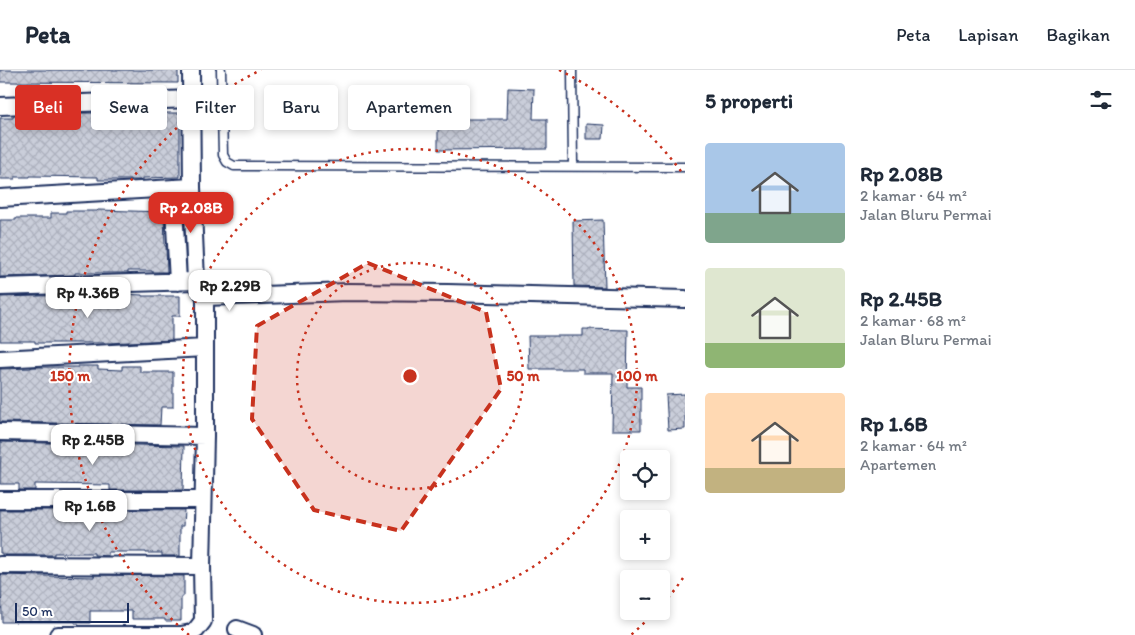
<!DOCTYPE html>
<html lang="id">
<meta charset="utf-8">
<style>
:root{--surface:#fff;--page:#f2f2f3;--text:#1f2937;--muted:#747a83;--line:#e0e1e3;--accent:#d93025}
body{margin:0;font-family:Itim,sans-serif;background:var(--page);color:var(--text);height:100vh;display:flex;flex-direction:column;font-size:19px;white-space:nowrap}
*{box-sizing:border-box;margin:0}
p{font-size:16px;color:var(--muted)}
.icon{flex:none;width:28px;height:28px;fill:none;stroke:currentColor;stroke-width:2;stroke-linecap:round;stroke-linejoin:round}
.map{position:relative;flex:1;overflow:hidden}
.details{display:flex;flex-direction:column;background:var(--surface);width:450px}
.details>*{flex:none}
.hud{position:absolute;left:15px;top:15px;width:475px;height:45px;display:flex;gap:10px}
.buttons{position:absolute;left:620px;top:380px;display:grid;gap:10px}
.buttons a{display:grid;place-items:center;width:50px;height:50px;border-radius:5px;background:var(--surface);box-shadow:0 2px 8px #0003;font-size:25px}
.scale{position:absolute;left:15px;bottom:12px;width:114px;box-sizing:border-box;padding-left:5px;border:2px solid #1b2f5e;border-top:0;font-size:14px;line-height:18px;white-space:nowrap;color:#1b2f5e;-webkit-text-stroke:4px #fff;paint-order:stroke}
.price{position:absolute;translate:-50% -42px;padding:0 11px;border-radius:10px;background:#fff;color:#222;font-size:16px;line-height:32px;filter:drop-shadow(0 1px 2px #0008)}
.price::after{content:'';position:absolute;left:50%;top:30px;width:15px;height:11px;margin-left:-8px;background:inherit;clip-path:polygon(0 0,100% 0,50% 100%)}
.price.selected{background:var(--accent);color:#fff}
ul{padding:0;list-style:none}
li{display:flex;align-items:center;gap:15px;height:125px;padding:0 20px}
li span{display:grid;place-items:center;flex:none;width:140px;height:100px;border-radius:5px;color:#555}
li>.icon{margin-inline-start:auto}
span .icon{width:60px;height:60px;fill:#fffc;stroke-width:1}
li b{font-size:21px}
h2{display:flex;justify-content:space-between;align-items:center;height:60px;padding:0 20px;font-size:21px}
.tag{padding:0 18px;border-radius:5px;background:var(--surface);box-shadow:0 2px 8px #0003;font-size:18px;line-height:45px}
.tag.selected{background:var(--accent);color:#fff}
header{display:flex;align-items:center;gap:30px;box-sizing:border-box;height:70px;padding:0 25px;background:var(--surface);border-bottom:1px solid var(--line)}
header strong{font-size:24px}
nav{display:flex;gap:28px;margin-inline-start:auto;font-size:18px}
main{display:flex;flex:1;min-height:0}
.map>svg:first-child{display:block}
.building{fill:url(#building-cross-hatch);stroke:#1b2f5e}
.lines{fill:none;stroke-linecap:round;stroke-linejoin:round}
.lane-casing{stroke:#1b2f5e;stroke-width:11}
.street-casing{stroke:#1b2f5e;stroke-width:20}
.lane{stroke:#fff;stroke-width:8}
.street{stroke:#fff;stroke-width:16}
.marked{fill:#c8321e;fill-opacity:0.2;stroke:#c8321e;stroke-width:4;stroke-dasharray:10 6;stroke-linejoin:round}
.ring{fill:none;stroke:#c8321e;stroke-width:2.5;stroke-dasharray:2.5 5}
.centre{fill:#c8321e;stroke:#fff;stroke-width:2.5}
.ring-label{font-size:15px;text-anchor:middle;font-weight:bold;fill:#c8321e;stroke:#fff;stroke-width:4;stroke-linejoin:round;paint-order:stroke}
</style>
<header>
<strong>Peta</strong>
<nav><a>Peta</a><a>Lapisan</a><a>Bagikan</a></nav>
</header>
<main>
<div class="map">
<svg width="685" height="565" viewBox="0 0 685 565">
<defs>
<pattern id="building-cross-hatch" width="8" height="8" patternUnits="userSpaceOnUse" patternTransform="scale(1.25)"><rect width="8" height="8" fill="#caceda"/><path d="M0 0l8 8M0 8l8-8" fill="none" stroke="#adb1be"/></pattern>
</defs>
<rect width="100%" height="100%" fill="#fff"/>
<filter id="ink" filterUnits="userSpaceOnUse"><feTurbulence type="fractalNoise" baseFrequency=".02" numOctaves="2"/><feDisplacementMap in="SourceGraphic" scale="10" xChannelSelector="R" yChannelSelector="G"/><feConvolveMatrix kernelMatrix="1 2 1 2 8 2 1 2 1" color-interpolation-filters="sRGB"/></filter>
<g filter="url(#ink)">
<path class="building" d="M0,0H178V13L2,12H0Z
M508,18L534,19L533,49H547V79L438,80V49H507Z
M79,43H180V107L143,108V110H98V107L30,106V107H15V109H0V48H13V46L67,45V44Z
M586,54L604,55L603,69H586Z
M98,140L164,142L165,176H166L167,202H152V201H128V203H75V205L0,207V150H16V148H51V143H66V141H97Z
M603,150L605,217L574,216L573,151Z
M125,224L142,225V226H180V246H172V270L107,273H35V271H0V227L75,225V226H125Z
M583,259L628,260L627,317H641V360H612L613,303H583V299H529L528,266H583Z
M78,296H98V299L122,300V296H140V302H173V337H161L160,355L0,352V299L31,298V297H78Z
M685,324V359L668,360L666,325Z
M1,372L184,376L183,420H110V415L35,414V420H19V414H0Z
M0,440H184L183,456H180V486H162V483H146V482H108V486L94,485V483H54V485H2V483H0Z
M1,505L94,507V505L184,506V526H181V551H165V549H132V541H90V553H75V552H2Z"/>
<g class="lines">
<g class="lane-casing">
<path id="lane" d="M221,0L223,85L227,92L234,96L685,97
M572,0L573,96"/>
</g>
<g class="street-casing">
<path id="street" d="M0,36L191,29
M173,118L178,212
M0,128L192,117
M0,217L196,211
M205,227L348,222L448,223L685,229
M0,289L205,278
M0,362L205,366
M0,430H203
M0,495L202,496
M237,559L253,565
M58,565H181L191,563L196,560L203,551L202,496L205,366V227L196,211L192,117L191,0"/>
</g>
<use href="#lane" class="lane"/>
<use href="#street" class="street"/>
</g>
</g>
<path class="marked" d="M368,193L486,242L501,319L401,461L314,440L252,349L257,256Z"/>
<g class="ring">
<circle cx="410" cy="306" r="113"/>
<circle cx="410" cy="306" r="227"/>
<path d="M683 508A340 340 0 0 1 663 534M655 542A340 340 0 0 1 631 565M189 565A340 340 0 0 1 261 0M559 0A340 340 0 0 1 683 104"/>
</g>
<circle cx="410" cy="306" r="8" class="centre"/>
<g class="ring-label">
<text x="523" y="311">50 m</text>
<text x="637" y="311">100 m</text>
<text x="70" y="311">150 m</text>
</g>
</svg>
<div class="buttons">
<a><svg class="icon" aria-label="locate" viewBox="0 0 24 24"><circle cx="12" cy="12" r="6"/><path d="M12 2v4M12 18v4M2 12h4M18 12h4"/></svg></a>
<a>+</a>
<a>−</a>
</div>
<div class="scale">50 m</div>
<b class="price selected" style="left:191px;top:164px">Rp 2.08B</b>
<b class="price" style="left:230px;top:242px">Rp 2.29B</b>
<b class="price" style="left:88px;top:249px">Rp 4.36B</b>
<b class="price" style="left:93px;top:396px">Rp 2.45B</b>
<b class="price" style="left:90px;top:462px">Rp 1.6B</b>
<div class="hud">
<a class="tag selected">Beli</a>
<a class="tag">Sewa</a>
<a class="tag">Filter</a>
<a class="tag">Baru</a>
<a class="tag">Apartemen</a>
</div>
</div>
<section class="details">
<h2>5 properti<svg class="icon" aria-label="filters" viewBox="0 0 24 24"><path d="M4 7h16M4 17h16"/><circle cx="9" cy="7" r="2"/><circle cx="15" cy="17" r="2"/></svg></h2>
<ul>
<li><span style="background:linear-gradient(#a9c7e8 70%,#7fa58c 0)"><svg class="icon" aria-label="home" viewBox="0 0 24 24"><path d="M3 11l9-7 9 7M6 9v11h12V9"/></svg></span><div><b>Rp 2.08B</b><p>2 kamar · 64 m²</p><p>Jalan Bluru Permai</p></div></li>
<li><span style="background:linear-gradient(#dfe7d0 75%,#8fb573 0)"><svg class="icon" aria-label="home" viewBox="0 0 24 24"><path d="M3 11l9-7 9 7M6 9v11h12V9"/></svg></span><div><b>Rp 2.45B</b><p>2 kamar · 68 m²</p><p>Jalan Bluru Permai</p></div></li>
<li><span style="background:linear-gradient(#ffd9b3 75%,#c2b280 0)"><svg class="icon" aria-label="home" viewBox="0 0 24 24"><path d="M3 11l9-7 9 7M6 9v11h12V9"/></svg></span><div><b>Rp 1.6B</b><p>2 kamar · 64 m²</p><p>Apartemen</p></div></li>
</ul>
</section>
</main>
